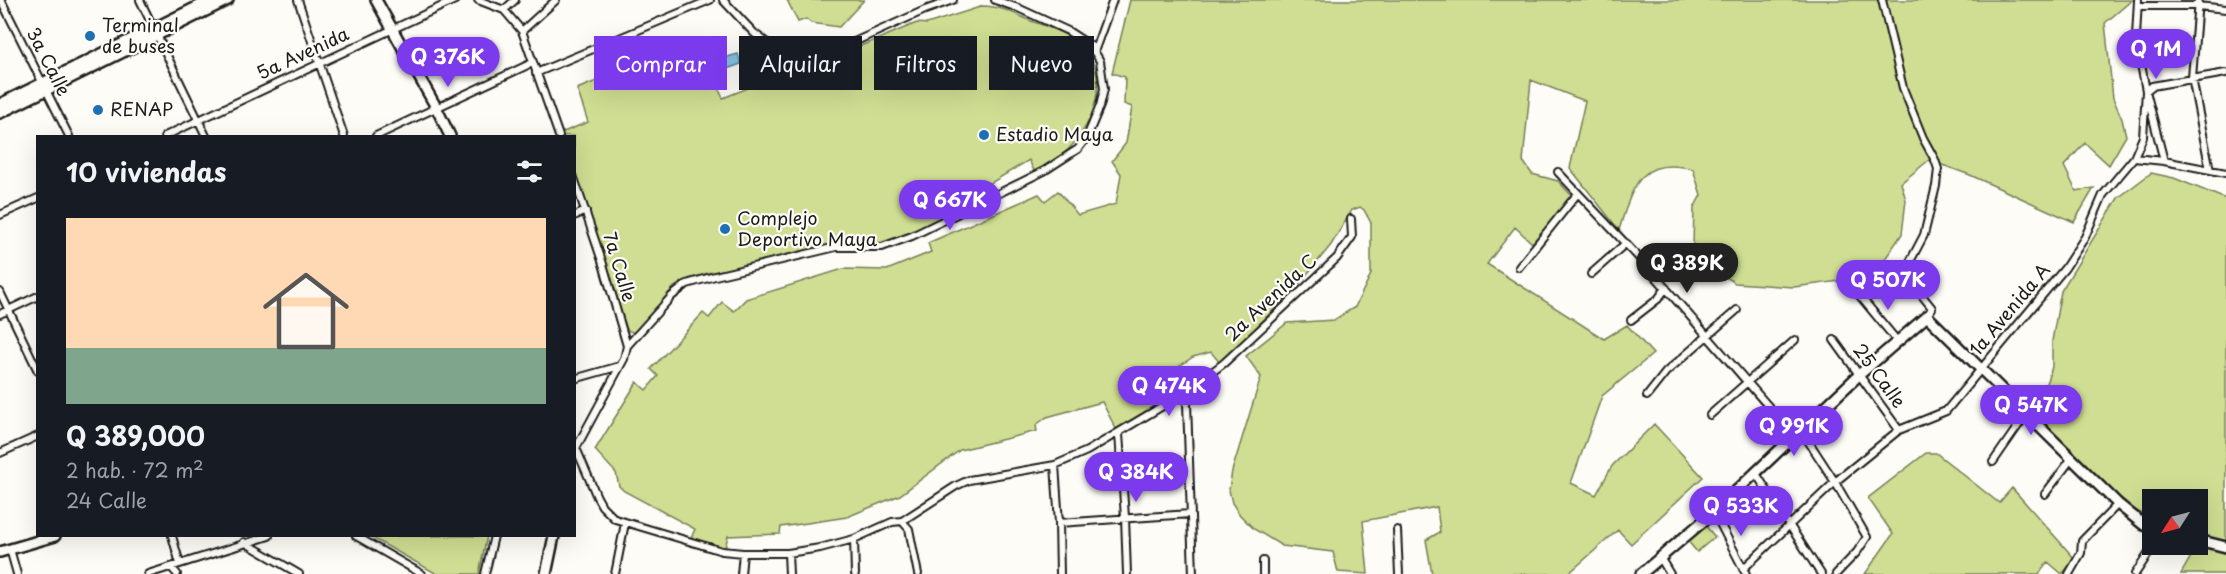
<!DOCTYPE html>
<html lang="es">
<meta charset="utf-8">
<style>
:root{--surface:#171b24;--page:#20242c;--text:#f1f3f6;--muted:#9ea1a6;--accent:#7c3aed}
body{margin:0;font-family:"Playpen Sans",sans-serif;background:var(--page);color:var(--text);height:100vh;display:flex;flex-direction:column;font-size:22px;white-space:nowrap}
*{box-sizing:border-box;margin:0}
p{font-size:20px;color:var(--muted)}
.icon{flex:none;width:33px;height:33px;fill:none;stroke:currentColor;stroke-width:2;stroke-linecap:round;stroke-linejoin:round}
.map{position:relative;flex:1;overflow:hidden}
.drawer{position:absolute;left:36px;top:135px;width:540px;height:402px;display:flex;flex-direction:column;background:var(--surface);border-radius:0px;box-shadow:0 6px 24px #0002}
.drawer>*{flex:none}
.banner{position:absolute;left:594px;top:36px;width:570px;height:54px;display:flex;gap:12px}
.needle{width:39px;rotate:234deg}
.buttons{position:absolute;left:2142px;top:489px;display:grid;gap:12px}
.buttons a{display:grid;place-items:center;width:66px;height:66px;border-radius:0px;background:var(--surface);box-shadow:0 6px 24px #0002;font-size:30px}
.price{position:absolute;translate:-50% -51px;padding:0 14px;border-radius:21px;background:var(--accent);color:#fff;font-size:20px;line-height:39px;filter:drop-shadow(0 2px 3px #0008)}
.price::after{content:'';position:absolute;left:50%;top:36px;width:18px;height:14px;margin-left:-9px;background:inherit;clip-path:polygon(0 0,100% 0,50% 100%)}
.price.on{background:#222;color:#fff}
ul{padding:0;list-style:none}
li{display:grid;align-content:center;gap:12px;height:318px;padding:0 30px}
li span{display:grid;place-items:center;height:186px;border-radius:0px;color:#555}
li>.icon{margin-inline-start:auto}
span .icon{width:108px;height:108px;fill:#fffc;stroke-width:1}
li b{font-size:26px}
h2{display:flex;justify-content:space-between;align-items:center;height:72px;padding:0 30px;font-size:26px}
.chip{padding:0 21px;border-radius:0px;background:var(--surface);box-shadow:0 6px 24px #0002;font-size:21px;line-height:54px}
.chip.on{background:var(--accent);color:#fff}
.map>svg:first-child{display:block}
.green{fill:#cfde92;stroke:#767d57;stroke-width:1.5}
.water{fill:#84c5e5;stroke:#5a8195;stroke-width:1.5}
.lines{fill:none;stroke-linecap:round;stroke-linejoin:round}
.street-casing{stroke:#1c1c1c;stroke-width:10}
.secondary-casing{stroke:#1c1c1c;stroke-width:14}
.street{stroke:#fdfcf7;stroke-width:6}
.secondary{stroke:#fdfcf7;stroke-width:9}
.poi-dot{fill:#1f6fb2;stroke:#fdfcf7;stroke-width:2}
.labels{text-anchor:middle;stroke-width:4.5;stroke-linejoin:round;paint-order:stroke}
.poi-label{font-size:18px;fill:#1c1c1c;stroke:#fdfcf7;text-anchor:start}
.street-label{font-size:18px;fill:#1c1c1c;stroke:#fdfcf7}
</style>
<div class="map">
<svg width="2226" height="574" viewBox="0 0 2226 574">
<rect width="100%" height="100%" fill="#fdfcf7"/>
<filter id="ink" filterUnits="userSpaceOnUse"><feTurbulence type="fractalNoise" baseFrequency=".0167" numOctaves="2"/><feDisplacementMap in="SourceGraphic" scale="12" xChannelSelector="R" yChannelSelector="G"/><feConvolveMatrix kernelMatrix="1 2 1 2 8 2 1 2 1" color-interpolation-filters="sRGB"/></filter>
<g filter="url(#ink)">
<path class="green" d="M787,0H864L839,27L811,23L806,19L798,22Z
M1130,0H2132L2105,23L2113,98L2122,119L2126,136L2109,165L2085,143L2064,166L2076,191L2094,188L2074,222L1970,175L1929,160L1901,183L1906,200L1902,234L1876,272L1855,279L1794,287L1735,283L1703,261L1693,245L1694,208L1701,195L1693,169C1639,156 1633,186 1619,230L1570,168L1585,101L1531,80L1523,161L1532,174L1558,181L1573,197L1532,243L1515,227L1487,264L1604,339L1627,325L1653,354L1602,396L1571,483L1596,495L1612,466L1654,424L1703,477L1631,544L1618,530L1568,574H1432L1426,540L1440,532L1437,507L1363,521L1368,574L1338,572L1333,552L1282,546L1254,529L1240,515L1232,503L1229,490L1232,471L1261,377L1246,356L1287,323L1334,320L1355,307L1371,274V223L1364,210L1360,207L1352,210L1331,245L1313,267L1293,291L1220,363L1211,352L1193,357L1153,384L1163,401L1116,429L1102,402L1047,417L1036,425L1037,431L960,450L900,495L847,517L781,527L780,534L728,536L725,548L690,540L695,529L624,491L619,486L616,473L595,450L637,382L646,390L658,376L651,369L703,313L709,318L722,302L734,311L746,299L843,269L887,270L931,252L928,243L1039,194L1045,201L1058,191L1078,215L1116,204L1121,174L1112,161L1126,143L1132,107L1124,104L1125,77L1112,73Z
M983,6C1001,6 1015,14 1031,21C1050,28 1074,35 1087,52C1111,84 1090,132 1062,155C1054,162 1044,166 1034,171L1029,160L974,193L977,200L898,239L877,244L810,251L708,273L688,279L674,287L666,296L637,334L627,330L575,173L574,136H562L561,133L588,122L577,89L695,41L723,98L783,74L763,64L747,44L751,39C758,44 766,51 775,54C823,69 873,40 917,23L927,24Z
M2151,173L2174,178L2226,199V574H2181L2198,544V500H2152V519C2102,496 2064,447 2026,408L2042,394L2052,367V341L2061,291L2118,198Z
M1926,453H1936L1999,503L2012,488L2075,559L2062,574L2048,562L2039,574H1865L1893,534L1868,498Z
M1705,525L1715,537L1697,552L1687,540Z
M369,536H487L479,574H437Z"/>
<path class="water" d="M738,54L741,64L721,71L717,60Z"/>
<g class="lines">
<g class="street-casing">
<path id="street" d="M1,0L69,136
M140,0L206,136
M298,0L344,136
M478,0L504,10L522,31L559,136
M723,0L754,33L775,49L787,53H805L843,47L925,10L953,0
M1882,0L1903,88L1923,138L1935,160L1938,169L1936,186L1924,235L1904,273L1932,308L1927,316
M2138,0L2136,37L2146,91L2164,161
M2198,0L2192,78L2210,170
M2138,6H2198L2226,9
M504,10L515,0
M522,31L556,0
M1094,52L1113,0
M536,73L710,0
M165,136L455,0
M376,136L532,63
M2134,158L2164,161L2226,173
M1558,172L1643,262L1795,437
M574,178L603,264L627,346L624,359L576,448L597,497L602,506L615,519L722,551L743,553H788L820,548L854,539L892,522L902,521
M0,215L38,198
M574,216L586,211
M1519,267L1578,193
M1591,274L1626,243
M0,292L38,371
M1860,296L1898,342
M0,314L38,296
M1631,320L1658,299L1666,288
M1834,340L1899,430
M627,346L672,296L687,284L715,276L836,247H882L912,236L1044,171L1078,149L1087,137L1100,106L1104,89L1100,61L1091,46L1068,31L1018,8L995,0
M574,379L620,366
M1183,394L1187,403L1193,574
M1647,396L1666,372L1737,310
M1710,415L1795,340
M1801,430L1835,482L1867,537L1857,552L1836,574
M1119,434L1125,517L1127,574
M0,453L38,436
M1993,462L2027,413
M1055,465L1059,523L1060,574
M1755,472L1821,574
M2045,494L2072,458
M1714,512L1746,574
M902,521L956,486L969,480L1055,465L1087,451L1183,394L1224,363L1337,258L1352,237L1351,219
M902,521L909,529L918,574
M1059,523L1190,514
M1397,530L1399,574
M172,536L180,564
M356,536L422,574
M854,539L855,574
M244,542L299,574
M10,549L17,574
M788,553L789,574
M1661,559L1670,574
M171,567L177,574
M1743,569L1835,482L1899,430L1946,411L2065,268L2085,237L2103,195L2134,158L2143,137L2146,91L2152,86L2226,73
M148,574L269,536
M485,574L494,536
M615,574L625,523
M741,574L743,553
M1263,574V561
M2069,574L2081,553L2082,541L2118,504
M2135,574L2155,544"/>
</g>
<g class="secondary-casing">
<path id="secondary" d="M376,0L436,107L450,136
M0,104L211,0
M0,113L228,0
M2198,540L2226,547
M0,552L55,536
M546,574L554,536
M1641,574L1714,512L1860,374L1927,316L2118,504L2144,525L2152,528"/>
</g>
<use href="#street" class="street"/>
<use href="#secondary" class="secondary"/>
</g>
</g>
<g class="poi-dot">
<circle cx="90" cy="36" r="6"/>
<circle cx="98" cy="110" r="6"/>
<circle cx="984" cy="135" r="6"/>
<circle cx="725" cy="229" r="6"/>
</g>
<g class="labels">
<g class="poi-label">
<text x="102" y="32">Terminal<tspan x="102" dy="21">de buses</tspan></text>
<text x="110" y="116">RENAP</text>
<text x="996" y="141">Estadio Maya</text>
<text x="737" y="225">Complejo<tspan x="737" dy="21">Deportivo Maya</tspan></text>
</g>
<g class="street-label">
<text transform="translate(303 54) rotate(-25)" y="6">5a Avenida</text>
<text transform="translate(48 62) rotate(63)" y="6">3a Calle</text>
<text transform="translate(619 267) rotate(73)" y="6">7a Calle</text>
<text transform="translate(1271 298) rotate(-43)" y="6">2a Avenida C</text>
<text transform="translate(2010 310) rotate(-50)" y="6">1a Avenida A</text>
<text transform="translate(1879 376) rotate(54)" y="6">25 Calle</text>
</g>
</g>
</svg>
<div class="buttons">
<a><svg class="needle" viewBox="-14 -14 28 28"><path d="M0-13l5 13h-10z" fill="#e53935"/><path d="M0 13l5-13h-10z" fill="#9ea1a6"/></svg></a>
</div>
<b class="price" style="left:2156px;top:80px">Q 1M</b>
<b class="price" style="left:448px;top:88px">Q 376K</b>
<b class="price" style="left:950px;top:231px">Q 667K</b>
<b class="price on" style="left:1687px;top:294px">Q 389K</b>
<b class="price" style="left:1888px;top:311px">Q 507K</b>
<b class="price" style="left:1169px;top:417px">Q 474K</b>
<b class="price" style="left:2031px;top:436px">Q 547K</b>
<b class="price" style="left:1794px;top:457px">Q 991K</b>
<b class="price" style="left:1136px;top:503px">Q 384K</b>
<b class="price" style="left:1741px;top:537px">Q 533K</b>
<div class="banner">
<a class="chip on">Comprar</a>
<a class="chip">Alquilar</a>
<a class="chip">Filtros</a>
<a class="chip">Nuevo</a>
</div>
<section class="drawer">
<h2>10 viviendas<svg class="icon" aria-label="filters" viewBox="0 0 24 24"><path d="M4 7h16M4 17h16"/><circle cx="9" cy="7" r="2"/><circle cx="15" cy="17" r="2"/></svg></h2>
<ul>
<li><span style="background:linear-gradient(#ffd9b3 70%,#7fa58c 0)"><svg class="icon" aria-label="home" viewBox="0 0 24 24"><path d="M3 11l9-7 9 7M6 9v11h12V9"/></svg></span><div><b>Q 389,000</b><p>2 hab. · 72 m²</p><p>24 Calle</p></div></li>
</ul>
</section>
</div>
